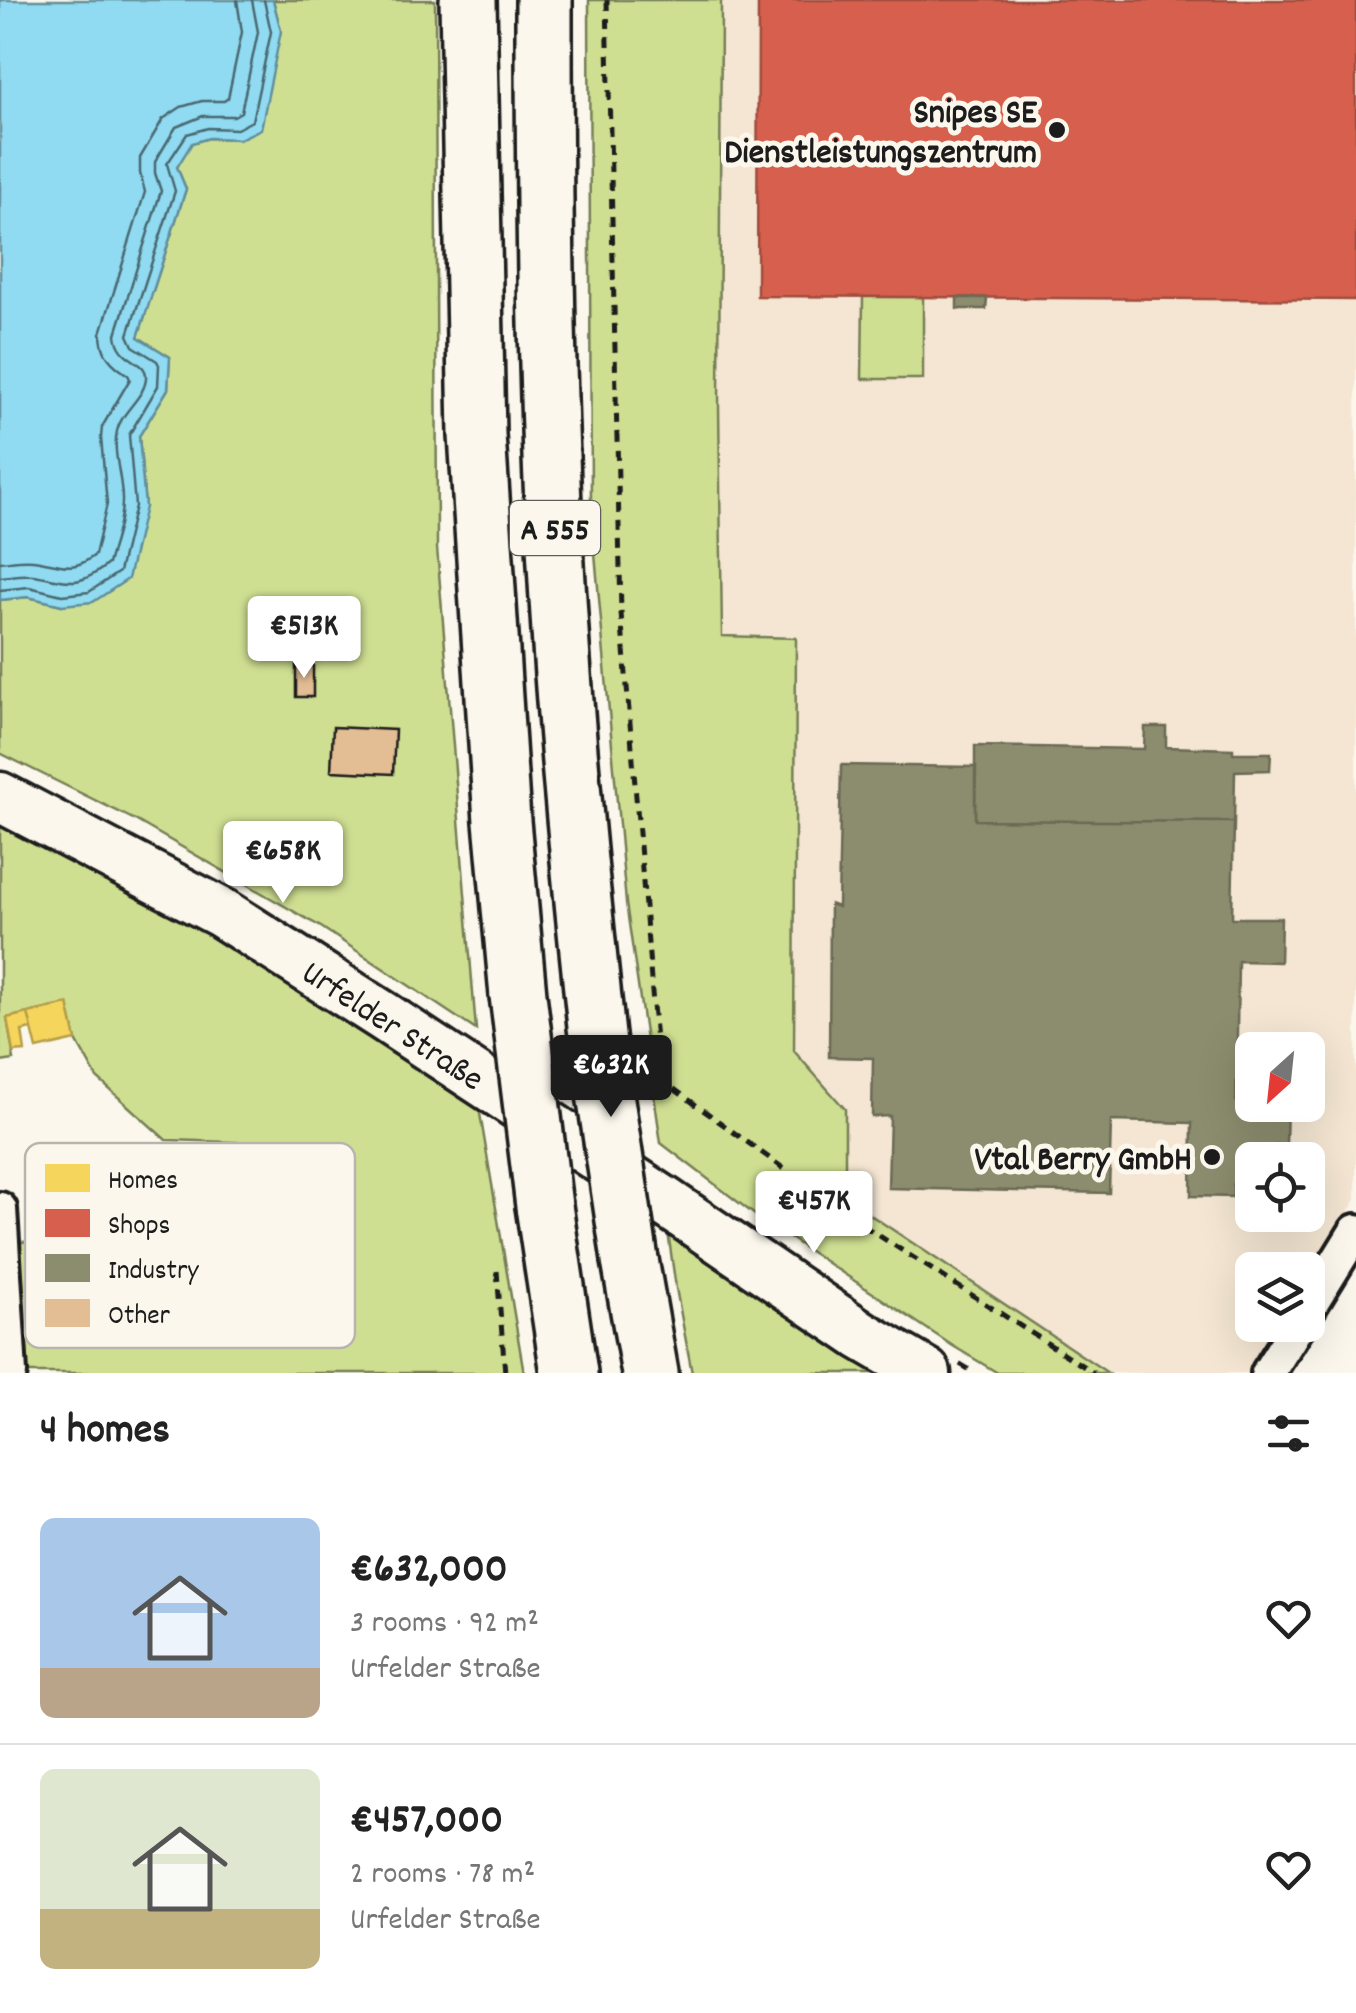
<!DOCTYPE html>
<meta charset="utf-8">
<style>
:root{--surface:#fff;--page:#f2f2f2;--text:#222;--muted:#767676;--line:#e0e0e0;--accent:#1c1c1c}
body{margin:0;font-family:Dekko,sans-serif;background:var(--page);color:var(--text);height:100vh;display:flex;flex-direction:column;font-size:38px;white-space:nowrap}
*{box-sizing:border-box;margin:0}
p{font-size:32px;color:var(--muted)}
.icon{flex:none;width:55px;height:55px;fill:none;stroke:currentColor;stroke-width:2;stroke-linecap:round;stroke-linejoin:round}
.map{position:relative;height:1373px;overflow:hidden}
.details{display:flex;flex-direction:column;background:var(--surface);flex:1}
.details>*{flex:none}
.needle{width:65px;rotate:207deg}
.buttons{position:absolute;left:1235px;top:1032px;display:grid;gap:20px}
.buttons a{display:grid;place-items:center;width:90px;height:90px;border-radius:15px;background:var(--surface);box-shadow:0 10px 40px #0002;font-size:50px}
.price{position:absolute;translate:-50% -85px;padding:0 22px;border-radius:10px;background:#fff;color:#222;font-size:32px;line-height:65px;filter:drop-shadow(0 2px 5px #0008)}
.price::after{content:'';position:absolute;left:50%;top:60px;width:30px;height:22px;margin-left:-15px;background:inherit;clip-path:polygon(0 0,100% 0,50% 100%)}
.price.current{background:var(--accent);color:#fff}
ul{padding:0;list-style:none}
li{display:flex;align-items:center;gap:30px;height:250px;padding:0 40px}
li+li{border-top:2px solid var(--line)}
li span{display:grid;place-items:center;flex:none;width:280px;height:200px;border-radius:15px;color:#555}
li>.icon{margin-inline-start:auto}
span .icon{width:120px;height:120px;fill:#fffc;stroke-width:1}
li b{font-size:42px}
h2{display:flex;justify-content:space-between;align-items:center;height:120px;padding:0 40px;font-size:42px}
.map>svg:first-child{display:block}
.built{fill:#f4e6d2;fill-rule:evenodd}
.green{fill:#cfdf92;stroke:#767e57;stroke-width:2.5}
.water{fill:#90dbf1;stroke:#628f9c;stroke-width:2.5}
.homes{fill:#f6d55c;stroke:#b59e49;stroke-width:2.5}
.shops{fill:#d6604d;stroke:#9e4c3e;stroke-width:2.5}
.industry{fill:#8c8c6e;stroke:#6a6a55;stroke-width:2.5}
.lines{fill:none;stroke-linecap:round;stroke-linejoin:round}
.shore{stroke:#4a6871;stroke-width:2.5}
.building{fill:#e3bd94;stroke:#1c1c1c;stroke-width:2.5}
.street-casing{stroke:#1c1c1c;stroke-width:40}
.secondary-casing{stroke:#1c1c1c;stroke-width:55}
.highway-casing{stroke:#1c1c1c;stroke-width:62}
.path{stroke:#1c1c1c;stroke-width:5;stroke-dasharray:10 8;stroke-linecap:butt}
.street{stroke:#fbf7ec;stroke-width:32}
.secondary{stroke:#fbf7ec;stroke-width:48}
.highway{stroke:#fbf7ec;stroke-width:55}
.highway-bridge-casing{stroke:#1c1c1c;stroke-width:62;stroke-linecap:butt}
.highway-bridge{stroke:#fbf7ec;stroke-width:55}
.poi-dot{fill:#1c1c1c;stroke:#fbf7ec;stroke-width:4}
.labels{text-anchor:middle;stroke-width:10;stroke-linejoin:round;paint-order:stroke}
.shield{fill:#fbf7ec;stroke:#5f5e5a;stroke-width:2.5}
.shield-label{font-size:32px;font-weight:bold;fill:#1c1c1c}
.poi-label{font-size:35px;font-weight:bold;fill:#1c1c1c;stroke:#fbf7ec;text-anchor:end}
.street-label{font-size:35px;fill:#1c1c1c;stroke:#fbf7ec}
.key{fill:#fbf7ec;stroke:#b8b5ae;stroke-width:2.5}
.key-label{font-size:28px;fill:#1c1c1c}
</style>
<div class="map">
<svg width="1356" height="1373" viewBox="0 0 1356 1373">
<rect width="100%" height="100%" fill="#fbf7ec"/>
<filter id="ink" filterUnits="userSpaceOnUse"><feTurbulence type="fractalNoise" baseFrequency=".01" numOctaves="2"/><feDisplacementMap in="SourceGraphic" scale="20" xChannelSelector="R" yChannelSelector="G"/><feConvolveMatrix kernelMatrix="1 2 1 2 8 2 1 2 1" color-interpolation-filters="sRGB"/></filter>
<g filter="url(#ink)">
<path class="built" d="M721,0H1356V1199L1308,1278V1270H1252V1325H1278L1248,1373H1108L845,1198V1109L794,1052L796,639L722,637L719,407ZM1252,1050H1308V1105H1252ZM1252,1160H1308V1215H1252Z"/>
<path class="green" d="M273,0H435L437,548L476,1030L321,927L135,820L0,753V600L28,597L62,605L145,507L139,436L168,389L170,357L138,337L186,189L177,167L191,143L209,138L240,139L281,31Z
M589,0H721L719,407L722,636L796,638L794,1051L845,1109V1198L1108,1373H998L953,1346L755,1215L661,1143L626,903L591,508Z
M863,297H923V379H862Z
M0,816L101,866L477,1096L524,1373H21L12,1242L262,1239L263,1143L166,1140L97,1078L76,1040L68,1004L7,1018L14,1060L0,1062Z
M668,1232L895,1373H692L676,1288Z"/>
<path class="water" d="M0,0H273L281,31L261,129L240,139L209,138L192,143L177,167L186,189L138,337L170,357L168,389L139,436L145,507L128,579L93,602L62,605L28,597L0,600Z"/>
<path class="homes" d="M68,1004L76,1040L37,1049L28,1013Z
M28,1013L32,1029L22,1031L25,1051L13,1052L7,1018Z"/>
<path class="shops" d="M758,0H1356V300L757,296Z"/>
<path class="industry" d="M957,298H987L986,309H957Z
M1145,727H1166V747L1233,749V753H1271L1270,770L1235,771L1234,822L975,820V746L1144,749Z
M841,765L976,767L975,820L1234,822L1232,918H1281L1280,962L1238,961L1236,1101L1252,1102V1105H1287L1286,1145H1276L1275,1160H1252V1184H1233V1197L1191,1196L1192,1123L1111,1121L1109,1193L888,1188L890,1116L872,1117L873,1058L829,1057L830,904L838,907Z"/>
<g class="lines">
<path class="shore" d="M0,562C11,561 22,559 33,560C60,563 71,574 95,555L107,504L101,438L102,427L130,379L128,375C111,364 101,354 101,333L145,192L140,173V158L163,119L181,107L202,101H224L228,98L242,32L237,0
M0,577C11,576 22,574 33,575C69,580 76,590 108,564C113,545 122,522 122,502C123,480 112,453 117,431C121,411 147,396 146,376C146,359 118,362 116,334L161,191L155,173V162L176,127L203,116H234L241,112L258,32L252,0
M0,590L29,587L62,595L89,592L119,572L135,506L129,435L158,386L159,365L157,361L133,346L128,335L175,191L167,164L187,134L208,128L237,129L252,121L271,32L264,0"/>
</g>
<path class="building" d="M296,665H313V697H296Z
M333,727L395,730L393,774L331,771Z"/>
<g class="lines">
<g class="street-casing">
<path id="street" d="M0,1209L10,1373
M1308,1309L1356,1231
M1268,1373L1298,1325"/>
</g>
<g class="secondary-casing">
<path id="secondary" d="M0,797L222,913L383,1016L664,1201L861,1335L926,1373"/>
</g>
<g class="highway-casing">
<path id="highway" d="M468,0L477,435L502,821L518,995
M544,0C544,205 546,411 559,615C568,762 583,908 599,1054
M544,1206L569,1373
M630,1260L650,1373"/>
</g>
<path class="path" d="M607,0L621,613L659,1078L856,1221L1094,1373
M497,1271L505,1373
M960,1364L975,1373"/>
<use href="#street" class="street"/>
<use href="#secondary" class="secondary"/>
<use href="#highway" class="highway"/>
<g class="highway-bridge-casing">
<path id="highway-bridge" d="M518,995L544,1206
M599,1054L630,1260"/>
</g>
<use href="#highway-bridge" class="highway-bridge"/>
</g>
</g>
<g class="poi-dot">
<circle cx="1057" cy="130" r="10"/>
<circle cx="1212" cy="1157" r="10"/>
</g>
<g class="labels">
<rect class="shield" x="510" y="501" width="90" height="54" rx="8"/>
<g class="shield-label">
<text x="555" y="539">A 555</text>
</g>
<g class="poi-label">
<text x="1037" y="122">Snipes SE<tspan x="1037" dy="40">Dienstleistungszentrum</tspan></text>
<text x="1192" y="1169">Vtal Berry GmbH</text>
</g>
<g class="street-label">
<text transform="translate(394 1024) rotate(33)" y="12">Urfelder Straße</text>
</g>
</g>
<rect x="25" y="1143" width="330" height="205" rx="15" class="key"/>
<rect x="45" y="1164" width="45" height="28" fill="#f6d55c"/>
<rect x="45" y="1209" width="45" height="28" fill="#d6604d"/>
<rect x="45" y="1254" width="45" height="28" fill="#8c8c6e"/>
<rect x="45" y="1299" width="45" height="28" fill="#e3bd94"/>
<g class="key-label">
<text x="108" y="1188">Homes</text>
<text x="108" y="1233">Shops</text>
<text x="108" y="1278">Industry</text>
<text x="108" y="1323">Other</text>
</g>
</svg>
<div class="buttons">
<a><svg class="needle" viewBox="-14 -14 28 28"><path d="M0-13l5 13h-10z" fill="#e53935"/><path d="M0 13l5-13h-10z" fill="#767676"/></svg></a>
<a><svg class="icon" aria-label="locate" viewBox="0 0 24 24"><circle cx="12" cy="12" r="6"/><path d="M12 2v4M12 18v4M2 12h4M18 12h4"/></svg></a>
<a><svg class="icon" aria-label="layers" viewBox="0 0 24 24"><path d="M12 4l9 5-9 5-9-5zM3 14l9 5 9-5"/></svg></a>
</div>
<b class="price" style="left:304px;top:681px">€513K</b>
<b class="price" style="left:283px;top:906px">€658K</b>
<b class="price current" style="left:611px;top:1120px">€632K</b>
<b class="price" style="left:814px;top:1256px">€457K</b>
</div>
<section class="details">
<h2>4 homes<svg class="icon" aria-label="filters" viewBox="0 0 24 24"><path d="M4 7h16M4 17h16"/><circle cx="9" cy="7" r="2"/><circle cx="15" cy="17" r="2"/></svg></h2>
<ul>
<li><span style="background:linear-gradient(#a9c7e8 75%,#b9a48a 0)"><svg class="icon" aria-label="home" viewBox="0 0 24 24"><path d="M3 11l9-7 9 7M6 9v11h12V9"/></svg></span><div><b>€632,000</b><p>3 rooms · 92 m²</p><p>Urfelder Straße</p></div><svg class="icon" aria-label="heart" viewBox="0 0 24 24"><path d="M12 20l-8-8c-3-5 5-10 8-4 3-6 11-1 8 4z"/></svg></li>
<li><span style="background:linear-gradient(#dfe7d0 70%,#c2b280 0)"><svg class="icon" aria-label="home" viewBox="0 0 24 24"><path d="M3 11l9-7 9 7M6 9v11h12V9"/></svg></span><div><b>€457,000</b><p>2 rooms · 78 m²</p><p>Urfelder Straße</p></div><svg class="icon" aria-label="heart" viewBox="0 0 24 24"><path d="M12 20l-8-8c-3-5 5-10 8-4 3-6 11-1 8 4z"/></svg></li>
</ul>
</section>
